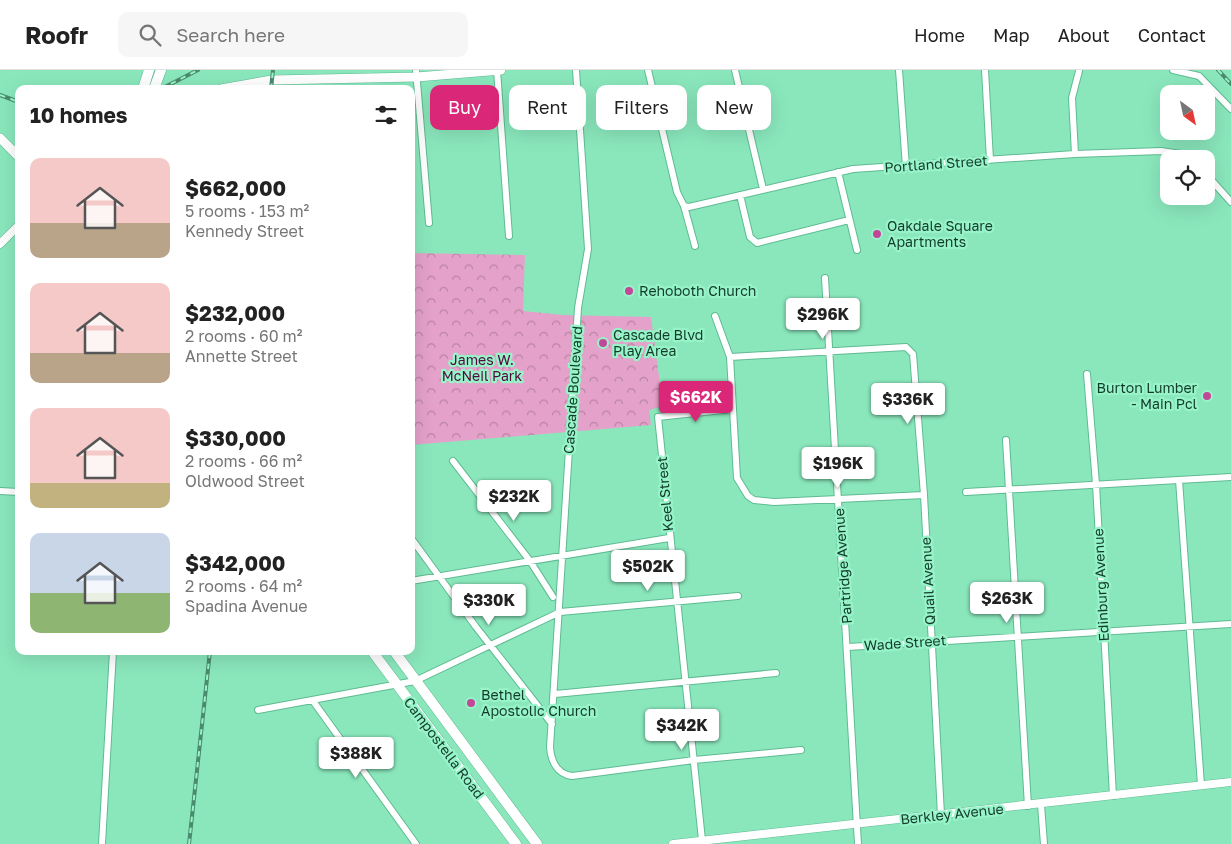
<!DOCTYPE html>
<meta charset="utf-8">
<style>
:root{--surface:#fff;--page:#f6f6f6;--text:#222;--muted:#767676;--line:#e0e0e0;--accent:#db2777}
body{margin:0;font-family:"Golos Text",sans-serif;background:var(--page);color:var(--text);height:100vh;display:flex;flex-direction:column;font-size:19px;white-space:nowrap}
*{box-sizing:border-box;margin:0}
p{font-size:16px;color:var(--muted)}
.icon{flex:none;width:28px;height:28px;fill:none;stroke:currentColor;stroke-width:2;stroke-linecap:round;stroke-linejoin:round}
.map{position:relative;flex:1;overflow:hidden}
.details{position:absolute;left:15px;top:15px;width:400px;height:570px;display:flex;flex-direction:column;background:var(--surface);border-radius:10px;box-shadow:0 5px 20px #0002}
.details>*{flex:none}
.top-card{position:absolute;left:430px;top:15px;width:475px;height:45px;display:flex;gap:10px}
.needle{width:32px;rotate:147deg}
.controls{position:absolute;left:1160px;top:15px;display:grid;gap:10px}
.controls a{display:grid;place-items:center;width:55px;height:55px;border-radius:10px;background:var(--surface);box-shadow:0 5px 20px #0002;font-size:25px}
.price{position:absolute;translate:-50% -42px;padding:0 11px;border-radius:5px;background:#fff;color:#222;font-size:16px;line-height:32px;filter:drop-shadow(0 1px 2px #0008)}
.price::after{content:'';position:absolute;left:50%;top:30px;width:15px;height:11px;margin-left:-8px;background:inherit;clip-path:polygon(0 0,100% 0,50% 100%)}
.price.current{background:var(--accent);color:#fff}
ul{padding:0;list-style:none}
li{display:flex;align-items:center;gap:15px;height:125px;padding:0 15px}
li span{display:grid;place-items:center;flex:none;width:140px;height:100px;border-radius:10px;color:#555}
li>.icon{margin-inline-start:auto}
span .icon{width:60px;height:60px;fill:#fffc;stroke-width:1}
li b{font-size:21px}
h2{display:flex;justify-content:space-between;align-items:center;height:60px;padding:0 15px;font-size:21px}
.tag{padding:0 18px;border-radius:10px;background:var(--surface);box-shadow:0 5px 20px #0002;font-size:18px;line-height:45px}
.tag.current{background:var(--accent);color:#fff}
header{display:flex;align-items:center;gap:30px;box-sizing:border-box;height:70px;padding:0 25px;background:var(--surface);border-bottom:1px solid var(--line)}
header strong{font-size:24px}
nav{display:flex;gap:28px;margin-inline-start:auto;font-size:18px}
.search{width:350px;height:45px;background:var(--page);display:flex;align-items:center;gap:12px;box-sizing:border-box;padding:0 18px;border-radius:10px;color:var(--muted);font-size:19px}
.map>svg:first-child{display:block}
.park{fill:url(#park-crowns)}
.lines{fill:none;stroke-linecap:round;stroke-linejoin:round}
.minor-casing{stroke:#5ebb92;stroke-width:8}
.tertiary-casing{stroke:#5ebb92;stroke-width:9}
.secondary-casing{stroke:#5ebb92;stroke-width:10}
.primary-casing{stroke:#5ebb92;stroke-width:11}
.minor{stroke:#fff;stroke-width:6}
.tertiary{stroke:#fff;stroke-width:8}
.secondary{stroke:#fff;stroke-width:9}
.primary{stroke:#fff;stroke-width:10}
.rail-casing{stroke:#4a8a6d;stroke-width:4}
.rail{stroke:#97f4c9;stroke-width:2;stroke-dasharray:5.5;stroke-linecap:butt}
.poi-dot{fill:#c24799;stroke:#97f4c9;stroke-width:2}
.labels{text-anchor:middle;stroke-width:4.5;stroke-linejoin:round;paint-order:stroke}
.street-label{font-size:14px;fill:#133b2a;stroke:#97f4c9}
.poi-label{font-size:14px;fill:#133b2a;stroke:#97f4c9;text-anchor:start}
.park-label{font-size:14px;fill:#53093e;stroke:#97f4c9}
</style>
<header>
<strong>Roofr</strong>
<div class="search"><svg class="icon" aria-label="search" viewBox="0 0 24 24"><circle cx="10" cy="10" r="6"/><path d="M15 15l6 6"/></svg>Search here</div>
<nav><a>Home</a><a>Map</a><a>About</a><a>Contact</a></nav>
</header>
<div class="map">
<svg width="1231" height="774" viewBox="0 0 1231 774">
<defs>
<pattern id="park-crowns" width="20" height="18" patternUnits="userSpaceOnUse" patternTransform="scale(1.25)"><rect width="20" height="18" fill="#e4a1c9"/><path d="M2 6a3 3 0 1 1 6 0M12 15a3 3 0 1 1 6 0" fill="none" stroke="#b884a3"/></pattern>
</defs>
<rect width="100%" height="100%" fill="#8ae7bc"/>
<path class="park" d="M411,183L525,185L523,241L563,245L651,247L663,336L649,340L651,355L411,375Z"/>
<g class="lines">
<g class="minor-casing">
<path id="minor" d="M416,0L429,153
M497,0L509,166
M576,0L588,179L578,238L550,677C551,691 557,704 572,706L694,690L801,680
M648,0L677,122L684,136L695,176
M735,0L763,119
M899,0L906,97
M985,0L990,90
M1173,0L1199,6L1231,39
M1075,84L1072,28L1079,1
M838,102L857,180
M1206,104L1231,132
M740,125L750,167L757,173L849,150
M684,136L689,137L853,99L1075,84L1161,81L1181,84L1190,89
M825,208L858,774
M715,246L730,287L737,408L748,426L754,430L774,432L924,425
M730,287L906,277L913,284L924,425L941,745
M1087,304L1096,414L1113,726
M1006,370L1028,736
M453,391L530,491L553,527
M1179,410L1201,715
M0,421L19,422
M966,422L1231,407
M411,468L476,557L552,654
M411,511L669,468
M848,577L1231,554
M555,624L776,603
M313,631L416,774
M258,640L415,611L560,542L738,526
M1041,735L1044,774
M702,770L658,347L732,339
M102,774L113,581"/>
</g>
<g class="tertiary-casing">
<path id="tertiary" d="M0,174L19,155
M673,774L1231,712"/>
</g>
<g class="secondary-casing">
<path id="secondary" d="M221,19L272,10L417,7L501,0
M0,68L19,87"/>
</g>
<g class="primary-casing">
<path id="primary" d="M143,19L149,0
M154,19L161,0
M372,581L516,774
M394,581L537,774"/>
</g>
<use href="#minor" class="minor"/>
<use href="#tertiary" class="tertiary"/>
<use href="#secondary" class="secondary"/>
<use href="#primary" class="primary"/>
<g class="rail-casing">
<path id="rail" d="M1218,0L1231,14
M161,19L198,0
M271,19L273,0
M0,25L19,32
M189,774L210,581"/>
</g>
<use href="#rail" class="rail"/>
</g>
<g class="poi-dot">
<circle cx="877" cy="164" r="5"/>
<circle cx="629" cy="221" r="5"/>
<circle cx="603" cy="273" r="5"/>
<circle cx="1207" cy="326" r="5"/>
<circle cx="471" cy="633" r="5"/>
</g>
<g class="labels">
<g class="street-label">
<text transform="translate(936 94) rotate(-4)" y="5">Portland Street</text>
<text transform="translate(573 320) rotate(-86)" y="5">Cascade Boulevard</text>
<text transform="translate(665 424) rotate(-95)" y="5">Keel Street</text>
<text transform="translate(843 496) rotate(-94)" y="5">Partridge Avenue</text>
<text transform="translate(928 511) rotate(-93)" y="5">Quail Avenue</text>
<text transform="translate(1101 515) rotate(-93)" y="5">Edinburg Avenue</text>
<text transform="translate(905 573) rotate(-4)" y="5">Wade Street</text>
<text transform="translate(444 678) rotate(53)" y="5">Campostella Road</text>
<text transform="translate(952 744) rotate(-6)" y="5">Berkley Avenue</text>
</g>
<g class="poi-label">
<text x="887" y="161">Oakdale Square<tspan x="887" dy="16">Apartments</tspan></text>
<text x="639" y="226">Rehoboth Church</text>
<text x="613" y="270">Cascade Blvd<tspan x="613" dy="16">Play Area</tspan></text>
<text x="1197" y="323" text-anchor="end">Burton Lumber<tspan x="1197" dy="16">- Main Pcl</tspan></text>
<text x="481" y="630">Bethel<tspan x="481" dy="16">Apostolic Church</tspan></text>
</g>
<g class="park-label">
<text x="482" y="295">James W.<tspan x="482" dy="16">McNeil Park</tspan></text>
</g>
</g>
</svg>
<div class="controls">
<a><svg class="needle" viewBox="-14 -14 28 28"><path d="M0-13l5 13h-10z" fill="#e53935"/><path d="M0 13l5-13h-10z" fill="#767676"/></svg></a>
<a><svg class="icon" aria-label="locate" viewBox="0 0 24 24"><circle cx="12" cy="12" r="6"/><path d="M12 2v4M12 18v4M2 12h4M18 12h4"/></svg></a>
</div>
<b class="price" style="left:823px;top:270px">$296K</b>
<b class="price current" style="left:696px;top:353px">$662K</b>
<b class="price" style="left:908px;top:355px">$336K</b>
<b class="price" style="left:838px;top:419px">$196K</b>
<b class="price" style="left:514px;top:452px">$232K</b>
<b class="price" style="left:648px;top:522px">$502K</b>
<b class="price" style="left:1007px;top:554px">$263K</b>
<b class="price" style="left:489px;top:556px">$330K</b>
<b class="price" style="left:682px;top:681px">$342K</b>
<b class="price" style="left:356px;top:709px">$388K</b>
<div class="top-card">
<a class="tag current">Buy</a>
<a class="tag">Rent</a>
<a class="tag">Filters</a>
<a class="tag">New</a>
</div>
<section class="details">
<h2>10 homes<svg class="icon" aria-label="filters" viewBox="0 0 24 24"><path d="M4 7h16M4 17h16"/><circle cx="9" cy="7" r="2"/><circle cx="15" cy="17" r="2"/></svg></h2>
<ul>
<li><span style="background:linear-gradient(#f6c9c9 65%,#b9a48a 0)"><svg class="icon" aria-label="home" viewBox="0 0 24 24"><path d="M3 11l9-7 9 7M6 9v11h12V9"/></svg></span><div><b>$662,000</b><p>5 rooms · 153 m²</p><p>Kennedy Street</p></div></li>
<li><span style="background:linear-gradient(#f6c9c9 70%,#b9a48a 0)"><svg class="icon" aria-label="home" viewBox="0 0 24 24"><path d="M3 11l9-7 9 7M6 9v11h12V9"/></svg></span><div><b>$232,000</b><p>2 rooms · 60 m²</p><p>Annette Street</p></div></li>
<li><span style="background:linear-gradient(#f6c9c9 75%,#c2b280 0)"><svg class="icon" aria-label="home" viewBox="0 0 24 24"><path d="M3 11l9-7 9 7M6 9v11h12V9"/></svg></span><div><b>$330,000</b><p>2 rooms · 66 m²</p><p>Oldwood Street</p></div></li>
<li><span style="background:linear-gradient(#c9d6e8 60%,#8fb573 0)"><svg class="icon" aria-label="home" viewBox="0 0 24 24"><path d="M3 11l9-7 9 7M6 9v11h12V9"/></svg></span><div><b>$342,000</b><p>2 rooms · 64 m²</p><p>Spadina Avenue</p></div></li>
</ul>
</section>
</div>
